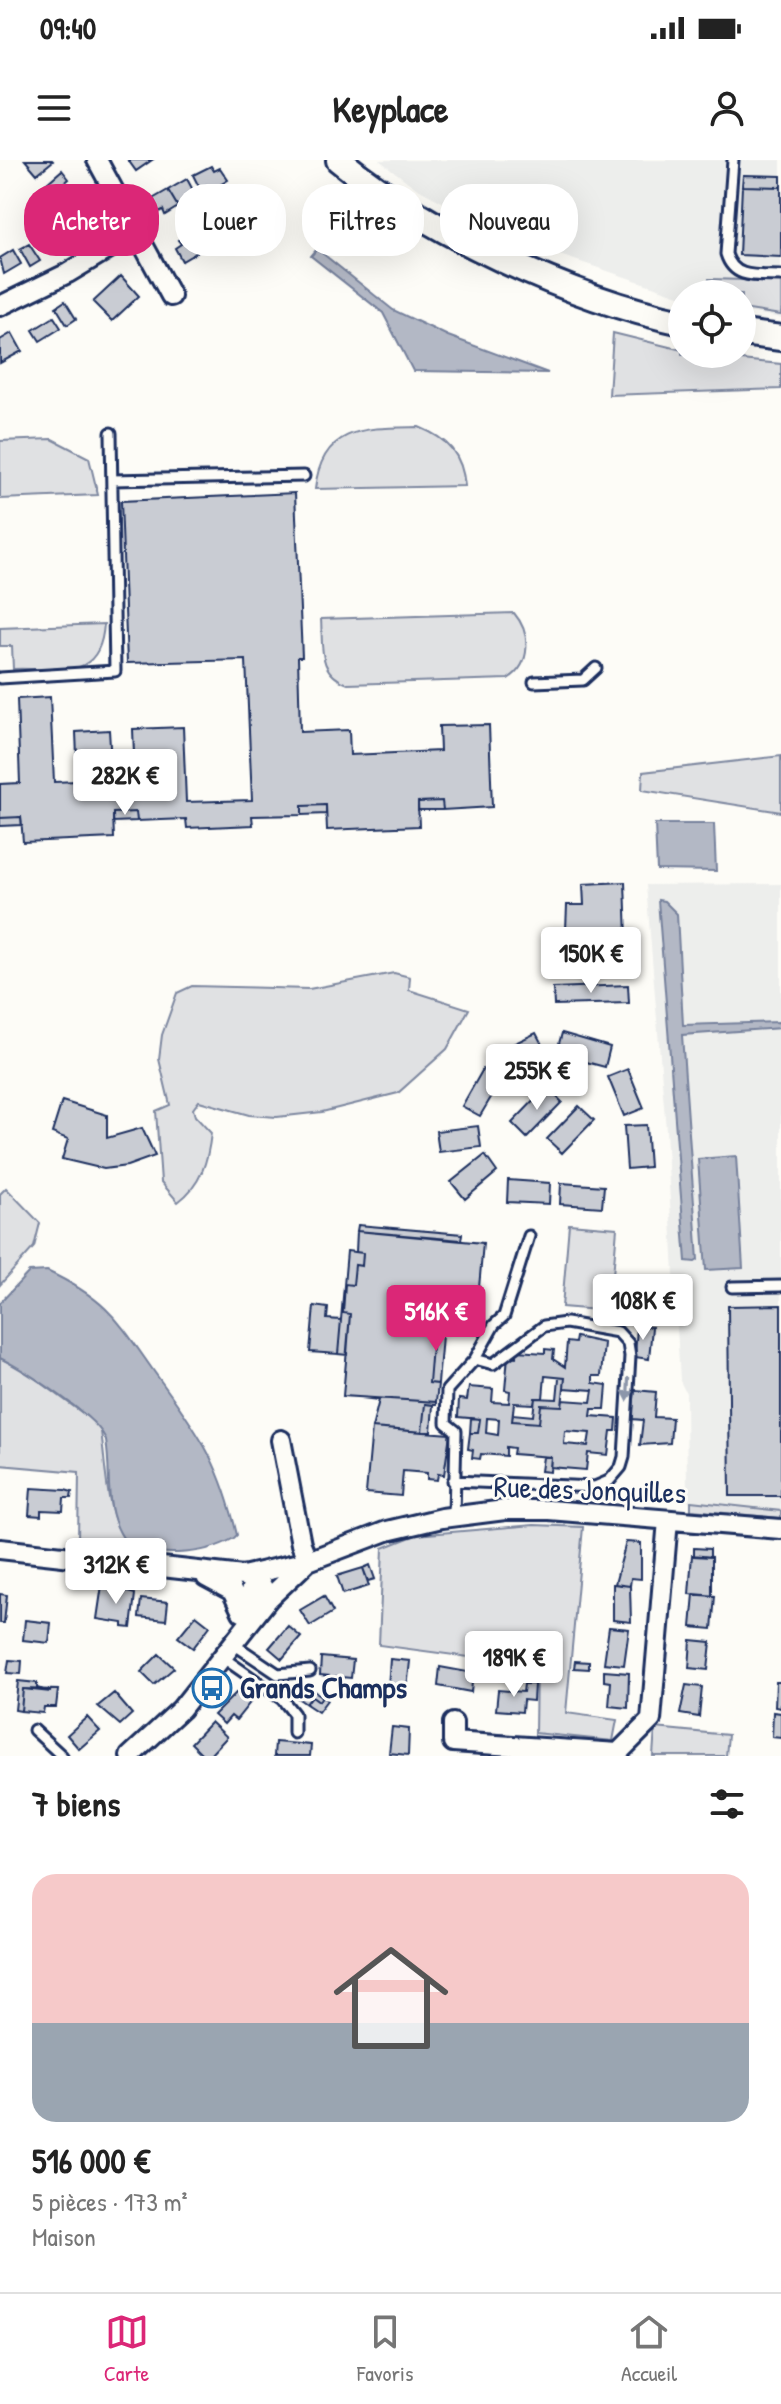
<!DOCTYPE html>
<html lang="fr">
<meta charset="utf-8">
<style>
:root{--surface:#fff;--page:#f6f6f6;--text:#222;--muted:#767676;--line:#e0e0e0;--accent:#db2777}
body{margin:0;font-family:"Patrick Hand",sans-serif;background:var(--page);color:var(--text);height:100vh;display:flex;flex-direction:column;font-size:30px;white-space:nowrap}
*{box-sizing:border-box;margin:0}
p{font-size:26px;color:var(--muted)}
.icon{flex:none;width:44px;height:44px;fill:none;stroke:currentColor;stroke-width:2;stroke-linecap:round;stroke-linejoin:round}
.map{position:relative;height:1596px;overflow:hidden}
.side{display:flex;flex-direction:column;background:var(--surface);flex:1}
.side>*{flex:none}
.hud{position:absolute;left:24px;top:24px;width:734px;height:72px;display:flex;gap:16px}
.fabs{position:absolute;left:668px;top:120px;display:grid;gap:16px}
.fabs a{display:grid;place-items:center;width:88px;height:88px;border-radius:50%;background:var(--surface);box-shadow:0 8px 32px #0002;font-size:40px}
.price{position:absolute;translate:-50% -68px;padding:0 18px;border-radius:8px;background:#fff;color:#222;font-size:26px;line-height:52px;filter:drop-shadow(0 2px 4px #0008)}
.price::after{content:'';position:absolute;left:50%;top:48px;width:24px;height:18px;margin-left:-12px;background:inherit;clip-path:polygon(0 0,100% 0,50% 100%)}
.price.on{background:var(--accent);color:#fff}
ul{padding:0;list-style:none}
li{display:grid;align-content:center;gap:16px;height:424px;padding:0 32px}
li span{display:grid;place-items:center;height:248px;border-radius:24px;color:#555}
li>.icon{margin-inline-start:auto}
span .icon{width:144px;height:144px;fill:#fffc;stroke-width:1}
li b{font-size:34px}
h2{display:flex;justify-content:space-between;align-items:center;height:96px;padding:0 32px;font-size:34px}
.chip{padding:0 28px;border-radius:32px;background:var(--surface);box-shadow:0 8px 32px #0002;font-size:28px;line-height:72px}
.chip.on{background:var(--accent);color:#fff}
.status{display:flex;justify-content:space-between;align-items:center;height:56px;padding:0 40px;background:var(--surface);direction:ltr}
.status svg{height:22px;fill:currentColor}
header{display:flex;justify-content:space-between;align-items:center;height:104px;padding:0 32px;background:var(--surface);font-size:36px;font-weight:700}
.menu{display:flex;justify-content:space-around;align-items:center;height:112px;border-top:2px solid var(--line);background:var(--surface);font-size:22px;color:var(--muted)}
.menu a{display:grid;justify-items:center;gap:4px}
.menu .on{color:var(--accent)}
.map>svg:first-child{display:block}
.built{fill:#edeeec}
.green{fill:#e0e1e3;stroke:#7e88a0;stroke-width:2}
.water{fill:#b3b8c5;stroke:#76819c;stroke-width:2}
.building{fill:#c9ccd3;stroke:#1b2f5e;stroke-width:2;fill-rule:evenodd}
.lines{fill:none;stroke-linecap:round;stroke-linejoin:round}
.service-casing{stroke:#1b2f5e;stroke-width:15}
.minor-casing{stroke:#1b2f5e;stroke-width:24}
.secondary-casing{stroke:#1b2f5e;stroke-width:30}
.service{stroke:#fdfcf7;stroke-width:9}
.minor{stroke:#fdfcf7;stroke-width:18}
.secondary{stroke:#fdfcf7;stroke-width:24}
.oneway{fill:#8c96aa}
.labels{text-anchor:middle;stroke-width:6;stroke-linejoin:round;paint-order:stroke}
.street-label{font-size:30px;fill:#1b2f5e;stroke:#fdfcf7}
.poi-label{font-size:30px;font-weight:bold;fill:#1b2f5e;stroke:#fdfcf7;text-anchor:start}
</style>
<div class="status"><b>09:40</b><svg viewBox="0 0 49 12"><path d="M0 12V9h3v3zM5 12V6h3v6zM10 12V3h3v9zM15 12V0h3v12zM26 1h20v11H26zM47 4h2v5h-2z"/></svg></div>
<header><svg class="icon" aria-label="menu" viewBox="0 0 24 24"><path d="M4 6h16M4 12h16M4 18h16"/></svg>Keyplace<svg class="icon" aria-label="person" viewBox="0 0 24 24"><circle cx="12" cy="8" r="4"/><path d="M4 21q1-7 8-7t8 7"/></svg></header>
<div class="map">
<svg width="781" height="1596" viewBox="0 0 781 1596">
<rect width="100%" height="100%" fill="#fdfcf7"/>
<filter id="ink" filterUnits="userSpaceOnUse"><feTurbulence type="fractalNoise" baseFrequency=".0125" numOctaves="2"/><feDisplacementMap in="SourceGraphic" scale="16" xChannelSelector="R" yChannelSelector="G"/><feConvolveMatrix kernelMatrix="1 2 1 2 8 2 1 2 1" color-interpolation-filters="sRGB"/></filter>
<g filter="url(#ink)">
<path class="built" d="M379,0H781V158L742,151V134L682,136L509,78L416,28Z
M781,724V1351L687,1341L686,1233L680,1221L666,970L646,725Z"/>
<path class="green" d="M709,119L781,121V155L742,149V134H708Z
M613,173L682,190V194L781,204V229L609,235Z
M419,267C448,279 462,294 465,326L315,329C322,265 367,268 419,267Z
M52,279L89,298L98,335L0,339V281Z
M514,453C531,473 532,504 508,519L348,524C317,513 323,487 321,459Z
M104,464C100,523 60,507 13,509L12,486H0V468Z
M781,596V652L642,630L643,612Z
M394,813L410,817L409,830L469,849L447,889L398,933L322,952L277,957L249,955L199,941L193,949L195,956L211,973C208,1001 201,1025 178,1042L161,1022L156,951L170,945L159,899L162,875L177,833L192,826L309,829Z
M6,1028L40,1063L34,1087L0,1125V1034Z
M569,1064L617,1068L610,1151L562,1147Z
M0,1198L24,1210L100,1266C107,1299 103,1369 134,1386L78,1382L79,1312L0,1305Z
M691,1341L781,1351V1358L691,1350Z
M534,1365L583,1367L566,1553L617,1560L613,1581L535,1573L536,1506L379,1485L383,1388L416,1375Z
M655,1568L728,1575L726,1596H653Z"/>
<path class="water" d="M317,89L393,150L448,176L548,213L413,211L383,153L311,96Z
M655,664H714L716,711L657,710Z
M658,740L664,741L677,754L683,865L781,862V868L682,875L698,1100L695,1102L686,1101Z
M736,996L743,1108L706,1110L698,999Z
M47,1111C115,1143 121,1167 163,1224C203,1279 221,1307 237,1375L234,1378C205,1395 150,1401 123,1378C103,1347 112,1315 106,1281C102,1259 22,1209 0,1198V1143L29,1112Z"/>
<path class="building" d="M25,0H52L53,1L37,14Z
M128,0H152L136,11Z
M211,6L214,11L220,8L228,20L210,31L206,25L200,29L193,15Z
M62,10L69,19L53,33L46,24Z
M743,15L781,16V27L742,26Z
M187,19L194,32L188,35L191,40L178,47L168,30Z
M742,26L781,27V97L739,95Z
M168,30L178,47L165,55L163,50L157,53L149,41Z
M81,43L90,68L55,80L46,55Z
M236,47L246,64L227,75L220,62L226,59L223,54Z
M203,65L207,70L212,66L219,79L201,90L191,72Z
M191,72L201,90L182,101L175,88L181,84L178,80Z
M29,84L40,101L30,107L20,89Z
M13,90L21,104L4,114L0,98Z
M121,116L139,136L112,161L93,142Z
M65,141L76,159L67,165L56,147Z
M54,157L61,168L40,181L33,170Z
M12,173L22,191L0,203V180Z
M295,333L302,497H298L300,572L349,570L350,595L440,591L439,566L489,565L492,647L443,650L442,641L418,642L419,666L327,670L326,645L302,646V655L252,656L253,665L187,668L186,659L137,661L136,652L113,653L114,678L23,682L21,657L0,658V624L20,623L17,539L50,537L54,622L78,621L76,572L109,570L112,620L135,619L133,569L183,567L186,642L252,640L246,500L127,503L121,341Z
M442,641L443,650H418V642Z
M326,645V654L302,655V646Z
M136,652L137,661L113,662V653Z
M21,657L22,665L0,666V658Z
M625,722L627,778L606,779L607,793L565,794L567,745H584L583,724Z
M628,825L629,843L554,845L553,828Z
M536,873L546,892L507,910L498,891Z
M562,873L610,887L605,907L556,894Z
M483,909L502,919L480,956L462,946Z
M628,909L644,948L624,956L608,917Z
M547,927L562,942L527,978L512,963Z
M62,941L107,955V978L142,968L155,996L127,1006L104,1009L62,999L68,979L52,973Z
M579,946L594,960L562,993L547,979Z
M646,965L649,1007L627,1009L624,966Z
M478,966L481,987L439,992L436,971Z
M485,995L497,1012L465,1039L451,1022Z
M508,1020L550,1023L549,1044L507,1042Z
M561,1023L604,1026L602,1047L560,1044Z
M358,1065L462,1074L461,1080L357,1071Z
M357,1071L483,1083L477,1150L462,1148L460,1165L434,1162L429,1223L438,1224L436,1242L343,1236L350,1154L343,1153L345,1124L353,1125L355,1105L362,1106L363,1093L356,1092Z
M347,1091L363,1093L362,1106L355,1105L353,1125L345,1124L343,1153L350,1154L347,1195L338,1194Z
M781,1145V1336H730L728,1146Z
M314,1146L328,1148L327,1159L341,1160L338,1194L310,1192Z
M434,1162L443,1163L438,1224L429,1223Z
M637,1166L652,1167L649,1199L635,1197Z
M576,1177L604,1183L601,1216H593V1223L607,1225L605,1249H592L591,1256L617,1258L616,1271H611L608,1295L588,1293L586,1310L550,1307L551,1297L513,1294L514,1288L506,1287V1296L481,1294L480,1299L472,1298L473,1290L468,1289L470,1273H478L480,1259L458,1257L459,1239L467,1240L469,1227L493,1229L492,1242L509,1243L510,1231L505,1230L508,1196L516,1197L517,1191L545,1193V1189L554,1190L553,1199L565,1207L567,1182L575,1183ZM545,1216L565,1218L564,1228L593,1230L591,1242L563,1240L562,1246L541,1245L539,1263L512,1261L514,1243L534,1244L535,1238H543ZM487,1258L499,1259L498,1275L486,1273ZM565,1271L590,1273L588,1286L564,1284Z
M559,1218H565L562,1246L541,1245L539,1263L512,1261L513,1254L533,1256L535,1238L557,1239Z
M635,1230L656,1232L654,1257L672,1258L670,1283L640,1285L643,1260L632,1259Z
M361,1238L391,1239L436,1242V1245L425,1244L422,1272L372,1268L379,1240Z
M425,1244L433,1245L431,1272H422Z
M471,1258L480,1259L478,1273H470Z
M372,1268L450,1274L444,1315L438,1314L437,1320L427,1319V1313L403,1311L401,1336L366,1333Z
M543,1297H551L550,1312L541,1311Z
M31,1328L65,1330L72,1332L71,1338H64L63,1351L41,1350V1356L29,1355Z
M626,1382L641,1383V1419L631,1418L630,1426L615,1424Z
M694,1388L710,1389V1397L694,1396Z
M692,1395L712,1397V1436L689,1434Z
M370,1405L375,1419L368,1421L363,1408Z
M363,1408L369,1426L343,1434L337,1416Z
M613,1424L630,1426L631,1462L613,1460Z
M102,1425L135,1434L131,1468L123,1467V1463L97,1459Z
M0,1434L7,1435L4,1463H0Z
M694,1434L715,1436L712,1469L691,1467Z
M324,1436L333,1452L310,1466L300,1450Z
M141,1439L168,1442L166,1460L139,1457Z
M196,1455L210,1466L193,1488L178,1477Z
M25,1460L51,1463L49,1483L23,1480Z
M288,1466L301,1477L282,1499L269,1488Z
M609,1467L629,1469L624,1505L604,1503Z
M691,1480L711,1482L708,1510L689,1508Z
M159,1494L174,1508L154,1525L141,1512Z
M321,1497L353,1500L351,1518L320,1515Z
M390,1499L410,1501L407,1529L388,1527Z
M9,1500L22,1501L21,1514L7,1513Z
M575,1501L589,1502V1509L574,1508Z
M440,1507L473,1513L471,1532L438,1526Z
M604,1511L629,1513L628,1548L609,1546L611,1522L604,1521Z
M18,1521L37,1523V1528L51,1532L23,1529L21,1551L15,1550Z
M776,1522H781V1548L775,1547Z
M524,1524H534L533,1541L523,1540L522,1552L496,1550L498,1530L523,1532Z
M305,1525L322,1536L319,1541L312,1536L306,1544L296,1537Z
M686,1525L702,1527L699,1557L680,1554Z
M23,1529L58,1530L56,1547H44L43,1553L21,1551Z
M240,1529L252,1540L236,1560L231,1556L224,1564L214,1555Z
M114,1533L132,1554L120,1565L98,1546Z
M312,1536L319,1541L322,1536L327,1540L318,1552L306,1544Z
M773,1552L781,1553V1578L772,1577Z
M87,1557L100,1571L79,1589L67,1575Z
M211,1562L227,1577L209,1596H204L191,1583Z
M392,1567L409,1569L408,1595L389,1593Z
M275,1582L311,1585L310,1596H274Z"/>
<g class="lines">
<g class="service-casing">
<path id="service" d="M733,0L726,94C734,120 757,115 781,116
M112,320L304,316
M0,518L115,511L111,273
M534,522L583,520L596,508
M732,1127L781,1126
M453,1321L595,1327L609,1321L621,1307L624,1297L630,1196L628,1183L618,1172L566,1163L544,1166L493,1204L475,1199
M454,1356L456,1271L446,1263L447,1230L475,1199L494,1165L504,1156L529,1076
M232,1483L278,1514L310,1511
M222,1497L282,1539L294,1554V1573
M34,1570L62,1596"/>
</g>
<g class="minor-casing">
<path id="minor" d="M97,0L171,136
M0,146L68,113L138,71
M281,1280L301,1384L308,1401
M0,1389L243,1416L308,1401L387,1371L442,1358L505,1350H549L781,1369
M206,1417L232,1431L242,1452
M262,1445L249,1441L251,1428L262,1426L269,1438
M453,1563V1582L618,1593L651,1560L668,1360
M130,1596L181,1549L269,1438L306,1403"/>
</g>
<g class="secondary-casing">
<path id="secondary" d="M339,0C427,72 571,139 682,162
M742,173L781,178"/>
</g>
<use href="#service" class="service"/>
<use href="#minor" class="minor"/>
<use href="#secondary" class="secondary"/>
</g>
<defs><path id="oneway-solid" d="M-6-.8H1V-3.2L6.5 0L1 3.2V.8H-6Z" transform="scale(2)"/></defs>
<use class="oneway" href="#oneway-solid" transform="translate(628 1229) rotate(93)"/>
</g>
<defs>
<g id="bus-ring" transform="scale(2)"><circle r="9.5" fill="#fdfcf7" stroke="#1f6fb2" stroke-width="1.5"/><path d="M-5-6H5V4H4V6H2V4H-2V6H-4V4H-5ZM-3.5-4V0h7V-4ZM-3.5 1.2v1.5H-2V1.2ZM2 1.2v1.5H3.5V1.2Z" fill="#1f6fb2"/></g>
</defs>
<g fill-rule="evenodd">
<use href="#bus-ring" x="212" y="1528"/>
</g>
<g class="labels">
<g class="street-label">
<text transform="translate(590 1330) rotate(2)" y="10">Rue des Jonquilles</text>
</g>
<g class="poi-label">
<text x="240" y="1538">Grands Champs</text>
</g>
</g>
</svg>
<div class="fabs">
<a><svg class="icon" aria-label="locate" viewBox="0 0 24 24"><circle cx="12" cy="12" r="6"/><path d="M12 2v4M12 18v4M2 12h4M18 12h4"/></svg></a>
</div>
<b class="price" style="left:125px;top:657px">282K €</b>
<b class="price" style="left:591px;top:835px">150K €</b>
<b class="price" style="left:537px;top:952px">255K €</b>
<b class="price" style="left:643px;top:1182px">108K €</b>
<b class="price on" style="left:436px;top:1193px">516K €</b>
<b class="price" style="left:116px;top:1446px">312K €</b>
<b class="price" style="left:514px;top:1539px">189K €</b>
<div class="hud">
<a class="chip on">Acheter</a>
<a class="chip">Louer</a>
<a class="chip">Filtres</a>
<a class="chip">Nouveau</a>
</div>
</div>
<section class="side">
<h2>7 biens<svg class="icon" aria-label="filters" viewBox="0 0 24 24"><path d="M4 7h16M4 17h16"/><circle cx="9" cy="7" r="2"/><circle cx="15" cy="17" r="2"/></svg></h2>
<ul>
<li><span style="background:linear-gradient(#f6c9c9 60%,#9aa5b1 0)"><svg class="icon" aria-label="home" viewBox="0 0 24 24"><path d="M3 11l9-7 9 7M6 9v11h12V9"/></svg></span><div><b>516 000 €</b><p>5 pièces · 173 m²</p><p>Maison</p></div></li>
</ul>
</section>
<nav class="menu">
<a class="on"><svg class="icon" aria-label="map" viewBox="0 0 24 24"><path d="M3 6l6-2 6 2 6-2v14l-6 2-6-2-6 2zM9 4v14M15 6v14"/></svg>Carte</a>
<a><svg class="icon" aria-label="saved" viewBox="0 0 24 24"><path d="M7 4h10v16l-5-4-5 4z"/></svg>Favoris</a>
<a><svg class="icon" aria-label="home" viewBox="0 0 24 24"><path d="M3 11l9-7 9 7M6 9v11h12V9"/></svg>Accueil</a>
</nav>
